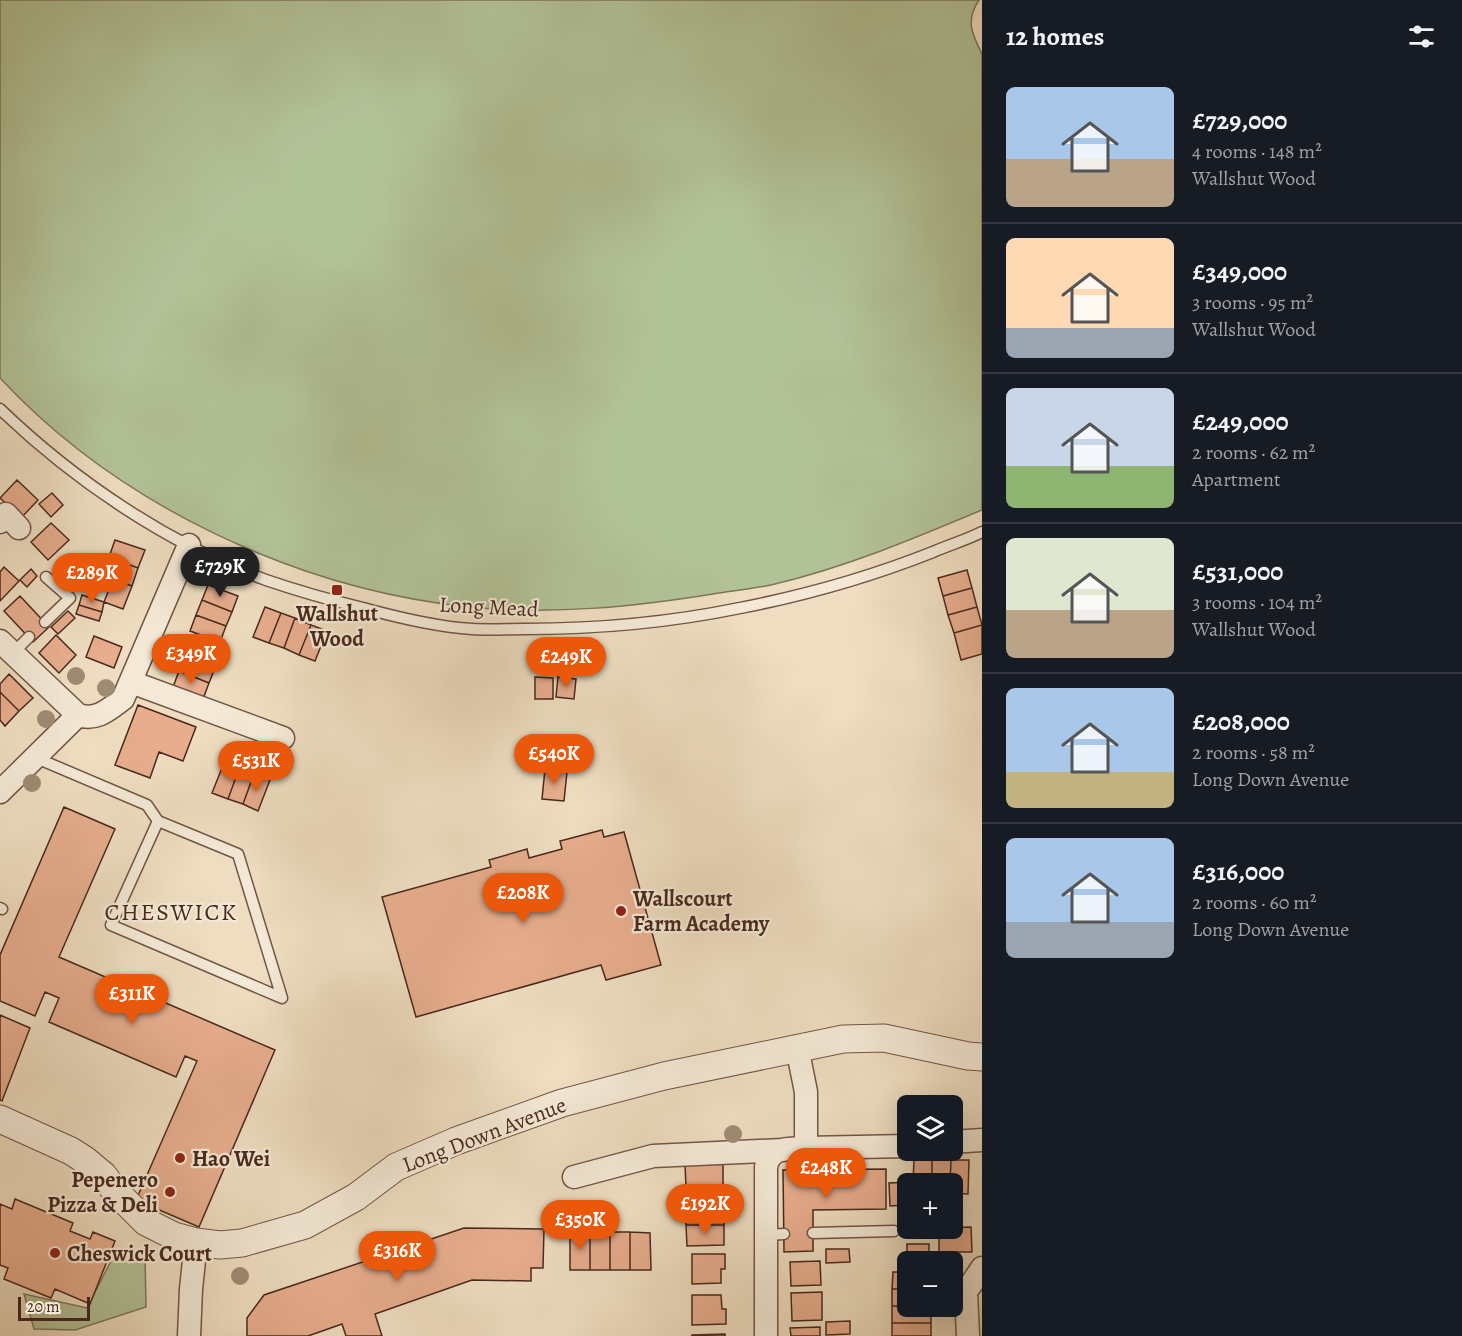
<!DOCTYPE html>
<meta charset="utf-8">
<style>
:root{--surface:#171b24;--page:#242831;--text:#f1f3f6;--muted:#9ea1a6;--line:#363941;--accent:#ea580c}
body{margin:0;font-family:Alegreya,serif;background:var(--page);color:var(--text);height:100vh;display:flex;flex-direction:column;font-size:22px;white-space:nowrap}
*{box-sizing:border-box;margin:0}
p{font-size:20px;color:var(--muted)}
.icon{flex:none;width:33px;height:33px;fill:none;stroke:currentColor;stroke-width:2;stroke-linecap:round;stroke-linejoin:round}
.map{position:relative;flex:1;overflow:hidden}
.side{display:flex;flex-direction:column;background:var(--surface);width:480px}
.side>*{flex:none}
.controls{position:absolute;left:897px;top:1095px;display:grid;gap:12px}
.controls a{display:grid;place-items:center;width:66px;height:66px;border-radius:9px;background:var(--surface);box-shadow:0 6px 24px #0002;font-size:30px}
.scale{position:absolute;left:18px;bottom:15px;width:72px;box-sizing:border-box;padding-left:6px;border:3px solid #49291d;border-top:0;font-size:16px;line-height:21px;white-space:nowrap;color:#49291d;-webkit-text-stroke:4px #f4e9d6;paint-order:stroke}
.price{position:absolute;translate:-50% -51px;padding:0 14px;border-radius:21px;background:var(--accent);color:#fff;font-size:20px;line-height:39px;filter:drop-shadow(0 2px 3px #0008)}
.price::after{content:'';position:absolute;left:50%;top:36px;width:18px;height:14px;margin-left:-9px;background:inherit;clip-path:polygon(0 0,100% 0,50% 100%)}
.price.selected{background:#222;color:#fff}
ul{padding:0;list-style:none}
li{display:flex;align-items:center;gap:18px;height:150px;padding:0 24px}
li+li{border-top:2px solid var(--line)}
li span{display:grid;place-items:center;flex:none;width:168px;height:120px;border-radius:9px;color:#555}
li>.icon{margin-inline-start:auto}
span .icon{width:72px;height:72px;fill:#fffc;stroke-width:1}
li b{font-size:26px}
h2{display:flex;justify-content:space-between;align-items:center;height:72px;padding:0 24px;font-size:26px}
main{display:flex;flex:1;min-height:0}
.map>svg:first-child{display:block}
.green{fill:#b2c297;stroke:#7e765a;stroke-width:1.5}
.building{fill:#e7ad8d;stroke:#49291d;stroke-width:1.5}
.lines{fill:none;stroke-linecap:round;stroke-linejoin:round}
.service-casing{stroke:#725646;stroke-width:13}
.minor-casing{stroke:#725646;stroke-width:25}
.tertiary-casing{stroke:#725646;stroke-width:29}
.service{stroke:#f4e9d6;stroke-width:10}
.minor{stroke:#f4e9d6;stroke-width:22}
.tertiary{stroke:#f4e9d6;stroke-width:27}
.tree{fill:#9f8b74}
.poi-dot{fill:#8f2418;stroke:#f4e9d6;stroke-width:2}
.labels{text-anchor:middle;stroke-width:4.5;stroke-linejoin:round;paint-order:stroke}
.street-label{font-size:22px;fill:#49291d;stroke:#f4e9d6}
.poi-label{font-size:22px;font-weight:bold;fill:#49291d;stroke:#f4e9d6;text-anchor:start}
.neighbourhood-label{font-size:24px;letter-spacing:1.5px;fill:#49291d;stroke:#f4e9d6}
</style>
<main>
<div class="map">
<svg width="982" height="1336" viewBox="0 0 982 1336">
<rect width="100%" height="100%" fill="#eeddc0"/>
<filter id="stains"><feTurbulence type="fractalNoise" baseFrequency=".00333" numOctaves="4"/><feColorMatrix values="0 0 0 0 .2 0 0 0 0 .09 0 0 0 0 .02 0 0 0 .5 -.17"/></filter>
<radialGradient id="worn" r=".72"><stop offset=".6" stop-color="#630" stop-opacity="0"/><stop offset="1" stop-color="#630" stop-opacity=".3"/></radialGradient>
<path class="green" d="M0,0H979C965,21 972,34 982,54V510C913,539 844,568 771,585C752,589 732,591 713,594C633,607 551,615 469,607C297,589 118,505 0,378Z
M116,1251L145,1257L146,1307L75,1330L34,1329L24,1294L87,1308Z"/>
<path class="building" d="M17,480L38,500L21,518L0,498Z
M52,493L63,505L51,517L39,504Z
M51,523L69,540L48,560L31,542Z
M115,540L145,550L138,568L109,557Z
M109,557L138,568L132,586L102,575Z
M4,567L19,581L0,601V572Z
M31,569L37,576L27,587L20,580Z
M967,570L972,588L943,596L938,578Z
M113,579L132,586L123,609L104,602Z
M208,585L238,596L232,612L202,600Z
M972,588L977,607L948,615L943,596Z
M82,595L104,602L102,612L79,605Z
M20,596L49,627L33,642L4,611Z
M202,600L232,612L226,626L196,615Z
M79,605L102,612L99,621L76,614Z
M265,607L281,613L269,643L253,637Z
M977,607L982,625L954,633L948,615Z
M68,611L75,618L58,634L51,627Z
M281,613L295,618L284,648L269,643Z
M196,615L226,626L220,642L190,631Z
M295,618L311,625L299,655L284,648Z
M311,625L327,631L315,661L299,655Z
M982,625V654L961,660L954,633Z
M56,635L76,655L59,673L39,653Z
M94,636L122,647L114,668L86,657Z
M191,641L221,653L215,668L185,657Z
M185,657L215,668L209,683L179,671Z
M179,671L209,683L203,699L173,687Z
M9,674L33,698L19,711L0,692V684Z
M535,677L553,678V699H535Z
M558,677L576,679L574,699L556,697Z
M0,692L19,711L5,726L0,720Z
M138,705L196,727L183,761L159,752L150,778L115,765Z
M224,763L239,769L228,799L212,793Z
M239,769L254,774L243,804L228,799Z
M545,769L567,772L564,801L542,799Z
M254,774L270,780L258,811L243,804Z
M64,807L115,829L59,957L275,1050L199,1227L136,1200L197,1061L185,1056L176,1077L49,1022L59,998L45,992L35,1016L0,1001V955Z
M602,830L604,837L624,832L661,965L606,980L601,965L416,1017L382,897L491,867L489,860L527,849L529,858L562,849L560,841Z
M0,1015L30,1028L2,1101L0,1100Z
M914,1159H932V1184H913Z
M932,1159L951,1160L950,1184H932Z
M951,1160H969L968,1194L952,1193V1184H950Z
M723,1164V1185L686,1186L685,1165Z
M886,1169V1209L813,1210V1251L784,1252L783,1170Z
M910,1182L908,1184V1205L890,1206L889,1183Z
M723,1185L724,1205L686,1206V1186Z
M15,1199L73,1223L70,1231L90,1239L93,1232L115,1241L90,1304L55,1289L51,1298L4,1279L8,1268L0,1265V1204L12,1209Z
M724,1205V1225H686V1206Z
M686,1225H724V1245L687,1246Z
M971,1227L972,1252H939V1228Z
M464,1228L544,1229L543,1268H531V1281L472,1280L375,1314L382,1336H346L342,1324L308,1336H247V1318L264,1295Z
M570,1232L590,1233V1270H570Z
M610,1232H630V1270H610Z
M610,1232V1270H590V1233Z
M630,1232L650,1233L651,1270H630Z
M907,1244H929V1262H908L907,1271Z
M826,1249H849L850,1262L826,1263Z
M692,1254H725V1269H721V1283L692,1284Z
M820,1261L821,1285L791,1286L790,1262Z
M893,1272H908V1289H892Z
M892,1289H908V1306H892Z
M822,1292V1320L792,1321L791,1293Z
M692,1295H721L722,1309H726V1324L692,1325Z
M892,1306H931V1323H892Z
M850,1321V1334L826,1335V1322Z
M892,1323H931V1336H892Z
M820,1327V1336H791L790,1328Z
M725,1334V1336H692V1335Z"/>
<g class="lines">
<g class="service-casing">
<path id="service" d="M0,409C75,481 168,544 266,580C298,591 330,600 363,608C396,617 437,627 472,629C489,630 507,629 525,629C599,629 667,623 740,608C807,595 870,577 933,552C949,545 966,540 982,532
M45,622L70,598L46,577
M13,653L29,637
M34,757L147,805L158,821L238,854L282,998L111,925L158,821
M0,908L2,909
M813,1233L894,1231
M766,1235L784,1234"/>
</g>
<g class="minor-casing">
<path id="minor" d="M0,522L6,514L19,528
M0,641L78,715
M131,682L283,738
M0,792L78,715C97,721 108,710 123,699L189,545
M797,1047L806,1092V1148L908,1146
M952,1142L982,1140
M574,1177L653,1156L783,1150
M189,1336L191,1289L196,1242
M766,1336V1167C770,1146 789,1149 806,1148
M968,1336L966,1292L982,1268"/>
</g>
<g class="tertiary-casing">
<path id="tertiary" d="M0,1119L71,1151L85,1160L103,1175L116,1192L146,1222L174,1236L196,1242L220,1245L242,1243L305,1225L356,1197L396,1167L456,1141L562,1103L664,1076L843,1039L884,1038L968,1056L982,1057"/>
</g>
<use href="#service" class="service"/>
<use href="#minor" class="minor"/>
<use href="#tertiary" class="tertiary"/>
</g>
<g class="tree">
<circle cx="76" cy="676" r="9"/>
<circle cx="106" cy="688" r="9"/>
<circle cx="46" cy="719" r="9"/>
<circle cx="32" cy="783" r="9"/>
<circle cx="733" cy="1134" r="9"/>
<circle cx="240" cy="1276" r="9"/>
</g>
<g class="poi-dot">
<rect x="331" y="584" width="12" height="12" rx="3"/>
<circle cx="621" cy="911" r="6"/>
<circle cx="180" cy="1158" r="6"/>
<circle cx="170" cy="1192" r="6"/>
<circle cx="55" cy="1253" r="6"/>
</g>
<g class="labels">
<g class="street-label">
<text transform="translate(489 606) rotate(3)" y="8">Long Mead</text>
<text transform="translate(484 1134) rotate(-21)" y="8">Long Down Avenue</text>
</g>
<g class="poi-label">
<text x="337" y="621" text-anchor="middle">Wallshut<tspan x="337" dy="25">Wood</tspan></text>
<text x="633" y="906">Wallscourt<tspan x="633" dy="25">Farm Academy</tspan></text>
<text x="192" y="1166">Hao Wei</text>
<text x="158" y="1187" text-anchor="end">Pepenero<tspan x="158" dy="25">Pizza &amp; Deli</tspan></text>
<text x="67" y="1261">Cheswick Court</text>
</g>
<g class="neighbourhood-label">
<text x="171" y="920">CHESWICK</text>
</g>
</g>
<rect width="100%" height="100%" filter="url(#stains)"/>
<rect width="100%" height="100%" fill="url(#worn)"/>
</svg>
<div class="controls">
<a><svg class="icon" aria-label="layers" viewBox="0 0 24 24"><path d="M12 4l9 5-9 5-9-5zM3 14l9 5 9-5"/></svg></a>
<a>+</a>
<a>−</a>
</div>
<div class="scale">20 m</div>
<b class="price selected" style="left:220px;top:598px">£729K</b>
<b class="price" style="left:92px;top:604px">£289K</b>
<b class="price" style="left:191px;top:685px">£349K</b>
<b class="price" style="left:566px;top:688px">£249K</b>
<b class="price" style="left:554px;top:785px">£540K</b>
<b class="price" style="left:256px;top:792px">£531K</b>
<b class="price" style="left:523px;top:924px">£208K</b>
<b class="price" style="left:132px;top:1025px">£311K</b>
<b class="price" style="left:826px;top:1199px">£248K</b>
<b class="price" style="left:705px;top:1235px">£192K</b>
<b class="price" style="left:580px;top:1251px">£350K</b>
<b class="price" style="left:397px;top:1282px">£316K</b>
</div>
<section class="side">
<h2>12 homes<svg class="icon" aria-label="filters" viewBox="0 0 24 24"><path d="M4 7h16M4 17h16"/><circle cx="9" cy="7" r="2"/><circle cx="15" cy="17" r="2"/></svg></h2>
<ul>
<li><span style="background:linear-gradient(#a9c7e8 60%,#b9a48a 0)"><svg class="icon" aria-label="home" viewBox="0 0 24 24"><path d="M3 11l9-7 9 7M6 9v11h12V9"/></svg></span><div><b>£729,000</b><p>4 rooms · 148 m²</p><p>Wallshut Wood</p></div></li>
<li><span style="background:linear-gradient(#ffd9b3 75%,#9aa5b1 0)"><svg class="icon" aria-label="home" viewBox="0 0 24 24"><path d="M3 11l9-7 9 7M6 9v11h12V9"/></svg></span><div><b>£349,000</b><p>3 rooms · 95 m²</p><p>Wallshut Wood</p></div></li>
<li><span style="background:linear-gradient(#c9d6e8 65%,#8fb573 0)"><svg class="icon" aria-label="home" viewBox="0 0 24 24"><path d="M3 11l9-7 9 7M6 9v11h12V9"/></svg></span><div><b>£249,000</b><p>2 rooms · 62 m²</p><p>Apartment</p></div></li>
<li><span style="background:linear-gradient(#dfe7d0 60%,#b9a48a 0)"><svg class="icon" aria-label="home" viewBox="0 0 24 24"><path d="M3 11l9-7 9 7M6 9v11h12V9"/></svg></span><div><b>£531,000</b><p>3 rooms · 104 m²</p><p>Wallshut Wood</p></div></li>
<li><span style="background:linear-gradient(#a9c7e8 70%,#c2b280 0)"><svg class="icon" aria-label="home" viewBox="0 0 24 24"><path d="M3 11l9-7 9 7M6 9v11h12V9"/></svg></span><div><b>£208,000</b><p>2 rooms · 58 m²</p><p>Long Down Avenue</p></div></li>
<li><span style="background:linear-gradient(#a9c7e8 70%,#9aa5b1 0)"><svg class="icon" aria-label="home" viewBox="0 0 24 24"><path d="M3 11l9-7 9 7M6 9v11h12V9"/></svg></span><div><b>£316,000</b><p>2 rooms · 60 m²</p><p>Long Down Avenue</p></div></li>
</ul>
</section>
</main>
